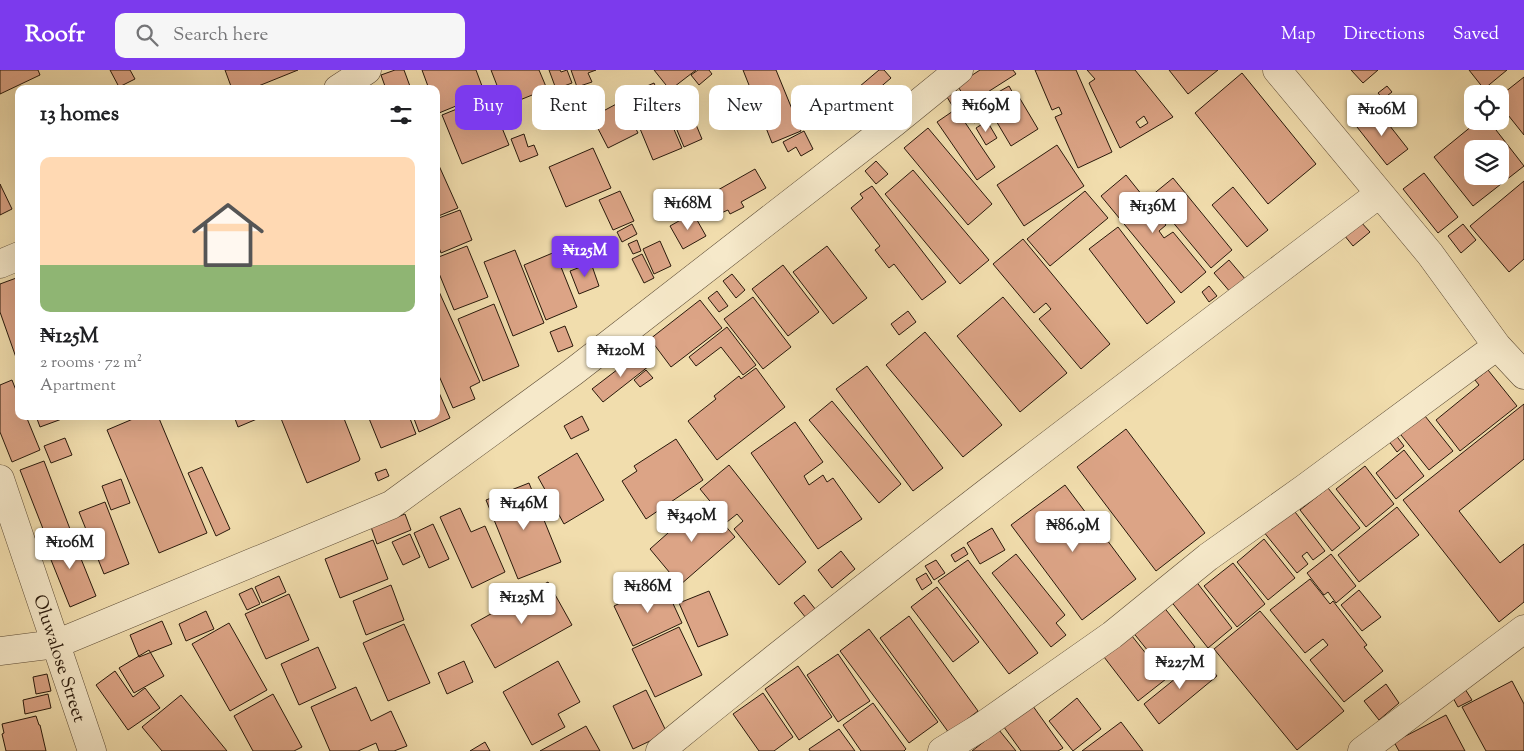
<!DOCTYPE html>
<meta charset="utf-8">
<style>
:root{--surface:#fff;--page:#f6f6f6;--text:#202124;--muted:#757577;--line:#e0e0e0;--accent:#7c3aed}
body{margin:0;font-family:"Sorts Mill Goudy",serif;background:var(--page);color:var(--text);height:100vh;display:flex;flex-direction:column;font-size:19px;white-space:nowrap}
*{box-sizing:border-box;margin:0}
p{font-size:16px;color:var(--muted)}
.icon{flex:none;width:28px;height:28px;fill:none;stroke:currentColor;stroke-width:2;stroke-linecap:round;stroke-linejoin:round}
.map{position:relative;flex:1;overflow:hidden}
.drawer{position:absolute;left:15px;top:15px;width:425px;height:335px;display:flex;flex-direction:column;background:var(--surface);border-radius:10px;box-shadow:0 5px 20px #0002}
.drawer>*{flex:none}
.guide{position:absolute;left:455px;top:15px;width:475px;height:45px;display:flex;gap:10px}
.buttons{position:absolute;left:1464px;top:15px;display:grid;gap:10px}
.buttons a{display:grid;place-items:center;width:45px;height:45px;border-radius:10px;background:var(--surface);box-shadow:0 5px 20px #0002;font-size:25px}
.price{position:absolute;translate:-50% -42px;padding:0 11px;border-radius:5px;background:#fff;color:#222;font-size:16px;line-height:32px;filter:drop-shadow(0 1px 2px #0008)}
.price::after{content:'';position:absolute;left:50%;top:30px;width:15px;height:11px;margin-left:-8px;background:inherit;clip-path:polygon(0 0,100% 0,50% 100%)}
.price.on{background:var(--accent);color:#fff}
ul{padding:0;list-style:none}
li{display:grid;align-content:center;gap:10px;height:265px;padding:0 25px}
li+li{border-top:1px solid var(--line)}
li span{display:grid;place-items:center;height:155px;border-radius:10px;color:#555}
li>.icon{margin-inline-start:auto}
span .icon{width:90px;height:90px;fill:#fffc;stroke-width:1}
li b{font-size:21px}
h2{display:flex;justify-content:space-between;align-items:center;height:60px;padding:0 25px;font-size:21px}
.pill{padding:0 18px;border-radius:10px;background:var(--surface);box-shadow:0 5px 20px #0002;font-size:18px;line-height:45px}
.pill.on{background:var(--accent);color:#fff}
header{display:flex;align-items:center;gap:30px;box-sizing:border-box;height:70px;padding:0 25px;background:var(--accent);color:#fff}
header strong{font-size:24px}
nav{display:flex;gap:28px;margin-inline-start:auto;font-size:18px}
.search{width:350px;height:45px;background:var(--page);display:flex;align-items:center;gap:12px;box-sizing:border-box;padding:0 18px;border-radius:10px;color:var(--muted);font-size:19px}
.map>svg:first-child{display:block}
.building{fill:#dca486;stroke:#29190b;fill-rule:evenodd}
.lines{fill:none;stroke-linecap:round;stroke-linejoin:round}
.minor-casing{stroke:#5b4a34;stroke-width:29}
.minor{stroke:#f6e9ca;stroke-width:28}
.labels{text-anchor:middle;stroke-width:4.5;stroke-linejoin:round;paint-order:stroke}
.street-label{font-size:18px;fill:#29190b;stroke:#f6e9ca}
</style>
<header>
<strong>Roofr</strong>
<div class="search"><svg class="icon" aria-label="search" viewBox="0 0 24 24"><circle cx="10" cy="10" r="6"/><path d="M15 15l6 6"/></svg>Search here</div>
<nav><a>Map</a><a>Directions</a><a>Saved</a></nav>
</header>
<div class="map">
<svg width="1524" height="681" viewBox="0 0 1524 681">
<rect width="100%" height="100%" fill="#f1ddad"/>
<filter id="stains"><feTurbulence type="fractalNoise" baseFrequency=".004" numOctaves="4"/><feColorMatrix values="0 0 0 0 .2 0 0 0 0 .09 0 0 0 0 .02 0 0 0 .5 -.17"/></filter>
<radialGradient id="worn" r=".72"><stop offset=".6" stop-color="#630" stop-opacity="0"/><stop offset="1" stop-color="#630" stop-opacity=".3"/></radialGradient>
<path class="building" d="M0,0H38L40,5L0,24Z
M110,0H130L135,9L119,17Z
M225,0H298L251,19H232Z
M395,0H404L411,19H386L381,5Z
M422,0H476L485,24L439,43L436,37V19H429Z
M491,0H539L547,19L505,36Z
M549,0H560L561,2L567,0L572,13L556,19Z
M571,0H596L588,3L592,12L577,17Z
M654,0H696L670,20Z
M698,0H709L712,4L699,15L691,5Z
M743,0H776L801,61L772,73Z
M879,0H884L891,8L849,44L840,33Z
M980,0H1013L1016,4L969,34L957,15Z
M1035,0H1076L1112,82L1078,98L1055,47L1062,44L1059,37L1052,40Z
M1087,0H1135L1173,47L1120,78L1089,13L1095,9ZM1144,46L1148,53L1140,58L1136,52Z
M1169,0H1218L1188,24Z
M1351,0H1378L1363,13Z
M1469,0H1507L1484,19Z
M1242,3L1316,94L1268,134L1195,43Z
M1524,7V65L1500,35V26Z
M654,13L682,78L653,90L626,25Z
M1009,16L1015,27L992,40L986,29Z
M1387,16L1392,22L1383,29L1378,23Z
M956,20L963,30L953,37L947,27Z
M876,23L881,28L873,35L869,30Z
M489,26L509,75L462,94L442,45Z
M1019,27L1038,59L1011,76L992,44Z
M685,28L702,69L684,77L667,36Z
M622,31L638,63L608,78L592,47Z
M866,32L872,40L865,46L858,39Z
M979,32L987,45L974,53L966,39Z
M956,39L995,97L977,110L937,52Z
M1379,39L1388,49L1386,51L1408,79L1387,95L1357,57Z
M860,42L863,51L851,55L848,47Z
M987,51L997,68L986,75L976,58Z
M1478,51H1489L1524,96L1473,136L1434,87ZM1472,79H1500V106H1472Z
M928,58L992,134L968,155L904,78Z
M804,61L813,79L801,86L796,77L788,82L783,72Z
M524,64L528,77L534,75L538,85L520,92L511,69Z
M1057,75L1084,116L1024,156L997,115Z
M593,78L611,118L566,137L549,97Z
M436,89L458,138L436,147Z
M876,91L888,104L876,114L865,101Z
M755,99L766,118L741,132L744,137L730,144L728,140L712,147L702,129Z
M913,100L989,190L960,214L885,124Z
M1424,103L1458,147L1438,163L1403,119Z
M1126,105L1166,155L1159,161L1164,168L1173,162L1206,202L1181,223L1101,126Z
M1173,108L1232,180L1211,198L1151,126Z
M1524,111V189L1509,202L1470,156Z
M0,114L12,139L0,145Z
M872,116L946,212L922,230L894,194L889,198L875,180L880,176L851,138L863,128L860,124Z
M1233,117L1268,160L1247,177L1212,135Z
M620,121L634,151L613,160L599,130Z
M1085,121L1108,148L1050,196L1027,169Z
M460,140L472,170L441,183L436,170V149Z
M693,143L706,166L683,179L670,156Z
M1360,151L1370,162L1353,176L1344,165Z
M632,154L637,164L622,172L617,162Z
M1463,154L1476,170L1461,183L1448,166Z
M1118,157L1175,232L1147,254L1089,179Z
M1023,169L1110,274L1081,299L1039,249L1051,239L1046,233L1034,243L993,194Z
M637,170L641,181L633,184L628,174Z
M660,171L671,196L654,204L643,179Z
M467,176L488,227L454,240L436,196V188Z
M827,176L867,228L833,254L793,202Z
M515,180L544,253L513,266L484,192Z
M555,182L577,237L546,250L524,195Z
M642,184L654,208L644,213L632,189Z
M1229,190L1246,210L1231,223L1214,203Z
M591,193L599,216L579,224L570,201Z
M783,195L819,242L788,266L752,219Z
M732,204L745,220L736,228L723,211Z
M19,207V296L0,242V214Z
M436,215L480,312L470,317L475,329L453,338L436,299Z
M1209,216L1217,226L1209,232L1202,222Z
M717,221L728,236L719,242L708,228Z
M753,227L791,277L763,299L724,249Z
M1003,227L1067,303L1020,342L957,266Z
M700,230L722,258L671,297L650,269Z
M494,234L519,296L483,311L458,249Z
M908,241L916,252L899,265L891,254Z
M565,256L573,276L558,282L550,262Z
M727,257L756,295L743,305L721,277L696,296L689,287Z
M925,262L1002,355L963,387L886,295Z
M639,283L649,296L603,332L592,319Z
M867,296L943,398L913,421L836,319Z
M756,298L785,337L717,390L688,351L716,329L714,326L739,306L741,309Z
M646,300L653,308L640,317L634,310Z
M1488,300L1517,336L1460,381L1436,350L1479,315L1475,310Z
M12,310L19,328V346H26L40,380L12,392L0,362V315Z
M436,318H437L450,348L419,362L413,346H436Z
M832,331L901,414L879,433L809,350Z
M1524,334V389L1459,441L1500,493L1524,474V532L1499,552L1403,430Z
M1421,341L1453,381L1429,400L1397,360Z
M36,346H70L40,357Z
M140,346H158L207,463L159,483L107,360Z
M234,346H264L238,357Z
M280,346H343L360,389L359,391L307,413Z
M368,346H409L416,364L381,378Z
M582,346L589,360L571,369L564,356Z
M795,352L823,392L804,406L809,415L823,405L827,412L833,408L862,449L818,479L751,383Z
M1126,359L1205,463L1156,501L1077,397Z
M1395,364L1404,376L1397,382L1388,370Z
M65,368L72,385L51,393L44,376Z
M676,369L703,410L646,449L622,411L637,401L634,396Z
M1404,380L1424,406L1396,429L1376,403Z
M577,383L604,430L564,454L538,407Z
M44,391L70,459L47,469L20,400Z
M729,395L806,492L779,515L734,459L743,451L737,444L727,452L700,419Z
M1365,396L1394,434L1366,457L1336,419Z
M202,397L230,459L216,466L188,403Z
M386,399L389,406L378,411L375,403Z
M121,409L130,433L111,440L102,416Z
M529,413L561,492L518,509L486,430Z
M1065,415L1095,455L1087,462L1096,473L1104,466L1136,509L1082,550L1011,455Z
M1328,418L1360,458L1332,481L1300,440Z
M704,431L735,467L680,515L650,479Z
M105,432L129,494L104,504L79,442Z
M1397,437L1419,465L1359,512L1338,485Z
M460,438L471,462L485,456L505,502L472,518L440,447Z
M1292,438L1325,481L1313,490L1307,482L1302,486L1308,494L1297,503L1263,461Z
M405,444L411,460L377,474L371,457Z
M433,454L449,489L429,498L414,463Z
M992,458L1005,480L980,494L967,473Z
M71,464L96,526L70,537L45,475Z
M410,464L420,487L403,495L392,472Z
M1264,469L1295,508L1268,530L1237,492Z
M373,470L388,509L340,528L325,489Z
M964,477L968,484L955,492L951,485Z
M841,481L855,499L832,518L818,500Z
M1016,484L1065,545L1056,553L1066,565L1051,577L992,503Z
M1331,484L1356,516L1336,533L1328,522L1324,525L1307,503Z
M936,490L945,503L934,510L925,496Z
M968,490L1038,583L1009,604L938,511Z
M1233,493L1265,534L1237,557L1204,516Z
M926,503L932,513L922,520L916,509Z
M279,506L286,522L262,533L255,517Z
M1310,509L1330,534L1333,531L1367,575L1364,577L1383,601L1344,632L1310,590L1328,575L1323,569L1305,583L1270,540Z
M1195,510L1232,558L1208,578L1170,530Z
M548,512L572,555L495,598L471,555Z
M663,512L682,553L633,576L614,536Z
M391,515L404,550L366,565L353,531Z
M937,517L979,572L953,592L911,537Z
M252,518L260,534L247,540L239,524Z
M1359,520L1381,547L1362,561L1341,535Z
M709,521L728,565L698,577L679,533Z
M289,524L309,570L266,589L245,544Z
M804,525L816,540L806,548L794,533Z
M1163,536L1195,577L1164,601L1132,561Z
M206,541L214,559L186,571L179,554Z
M1260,541L1344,641L1297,680L1214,579Z
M909,546L978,641L949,663L880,568Z
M162,551L172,574L139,587L130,565Z
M229,553L267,620L230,641L192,574Z
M404,554L430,613L388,631L363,573Z
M679,557L702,605L655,627L632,579Z
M869,559L938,652L909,673L840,581Z
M1132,566L1166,609L1138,631L1104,587Z
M318,577L336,618L299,635L281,594Z
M149,580L164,606L134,623L119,598Z
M838,584L870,631L838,652L807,605Z
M1202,587L1217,606L1159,654L1144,634Z
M464,591L473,612L447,624L438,603Z
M558,591L580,632L558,644L565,657L532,675L503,622Z
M798,596L832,647L799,670L765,619Z
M115,601L133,627L145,618L160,638L128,660L96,615Z
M47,604L51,621L36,624L33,607Z
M1512,611L1524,634V681H1486L1462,637Z
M1386,614L1399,633L1379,650L1364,631Z
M356,617L371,651L391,641L407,676L394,681H379L376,673L358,681H330L311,637Z
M1465,619L1472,630L1458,637L1452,626Z
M646,620L667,663L633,679L613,636Z
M763,623L793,667L774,681H759L733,644Z
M48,624L51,638L25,644L23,630Z
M273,624L302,677L294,681H253L234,646Z
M181,625L227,681H162L142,657Z
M1077,628L1101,659L1073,681L1049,651Z
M1030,632L1063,678L1058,681H1021L1001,653Z
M873,633L906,679L904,681H861L843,655Z
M1446,645L1465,681H1399L1394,672Z
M36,646L39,655H40L46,681H6L2,664L4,663L2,654Z
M1121,652L1143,681H1082Z
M586,656L600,681H540Z
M839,659L855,681H810L809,679Z
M999,660L1016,681H972Z
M485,672L490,681H470Z"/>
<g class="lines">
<g class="minor-casing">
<path id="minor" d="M1277,0L1430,184L1497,276L1524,305
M338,19L367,0
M0,194L19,186
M0,409L92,681
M0,581L56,574L391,435L573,302L895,52L959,0
M660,681C895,489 1138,307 1379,124
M942,681L981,657L1112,565L1208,487L1305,418L1497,276
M1362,681L1524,559"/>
</g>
<use href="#minor" class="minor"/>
</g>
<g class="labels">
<g class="street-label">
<text transform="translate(60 588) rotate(72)" y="6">Oluwalose Street</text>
</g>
</g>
<rect width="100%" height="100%" filter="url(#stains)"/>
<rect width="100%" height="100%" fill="url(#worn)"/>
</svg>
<div class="buttons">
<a><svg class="icon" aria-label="locate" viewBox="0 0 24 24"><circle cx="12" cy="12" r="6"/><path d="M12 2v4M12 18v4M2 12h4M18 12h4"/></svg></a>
<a><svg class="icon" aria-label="layers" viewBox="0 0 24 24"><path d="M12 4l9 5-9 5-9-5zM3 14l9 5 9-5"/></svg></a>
</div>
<b class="price" style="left:986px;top:63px">₦169M</b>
<b class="price" style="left:1382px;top:67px">₦106M</b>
<b class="price" style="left:688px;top:161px">₦168M</b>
<b class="price" style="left:1153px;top:164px">₦136M</b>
<b class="price on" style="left:585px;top:208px">₦125M</b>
<b class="price" style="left:621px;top:308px">₦120M</b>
<b class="price" style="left:524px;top:461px">₦146M</b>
<b class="price" style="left:692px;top:473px">₦340M</b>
<b class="price" style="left:1073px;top:483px">₦86.9M</b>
<b class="price" style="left:70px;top:500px">₦106M</b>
<b class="price" style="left:648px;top:544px">₦186M</b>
<b class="price" style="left:522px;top:555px">₦125M</b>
<b class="price" style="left:1180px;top:620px">₦227M</b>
<div class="guide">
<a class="pill on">Buy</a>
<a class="pill">Rent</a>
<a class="pill">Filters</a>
<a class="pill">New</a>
<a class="pill">Apartment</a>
</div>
<section class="drawer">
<h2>13 homes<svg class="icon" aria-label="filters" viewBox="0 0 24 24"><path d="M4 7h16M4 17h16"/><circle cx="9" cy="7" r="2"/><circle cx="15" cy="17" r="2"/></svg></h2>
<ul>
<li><span style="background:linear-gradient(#ffd9b3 70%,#8fb573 0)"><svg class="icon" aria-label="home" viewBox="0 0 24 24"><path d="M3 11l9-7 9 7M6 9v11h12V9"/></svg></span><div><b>₦125M</b><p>2 rooms · 72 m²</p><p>Apartment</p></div></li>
</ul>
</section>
</div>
